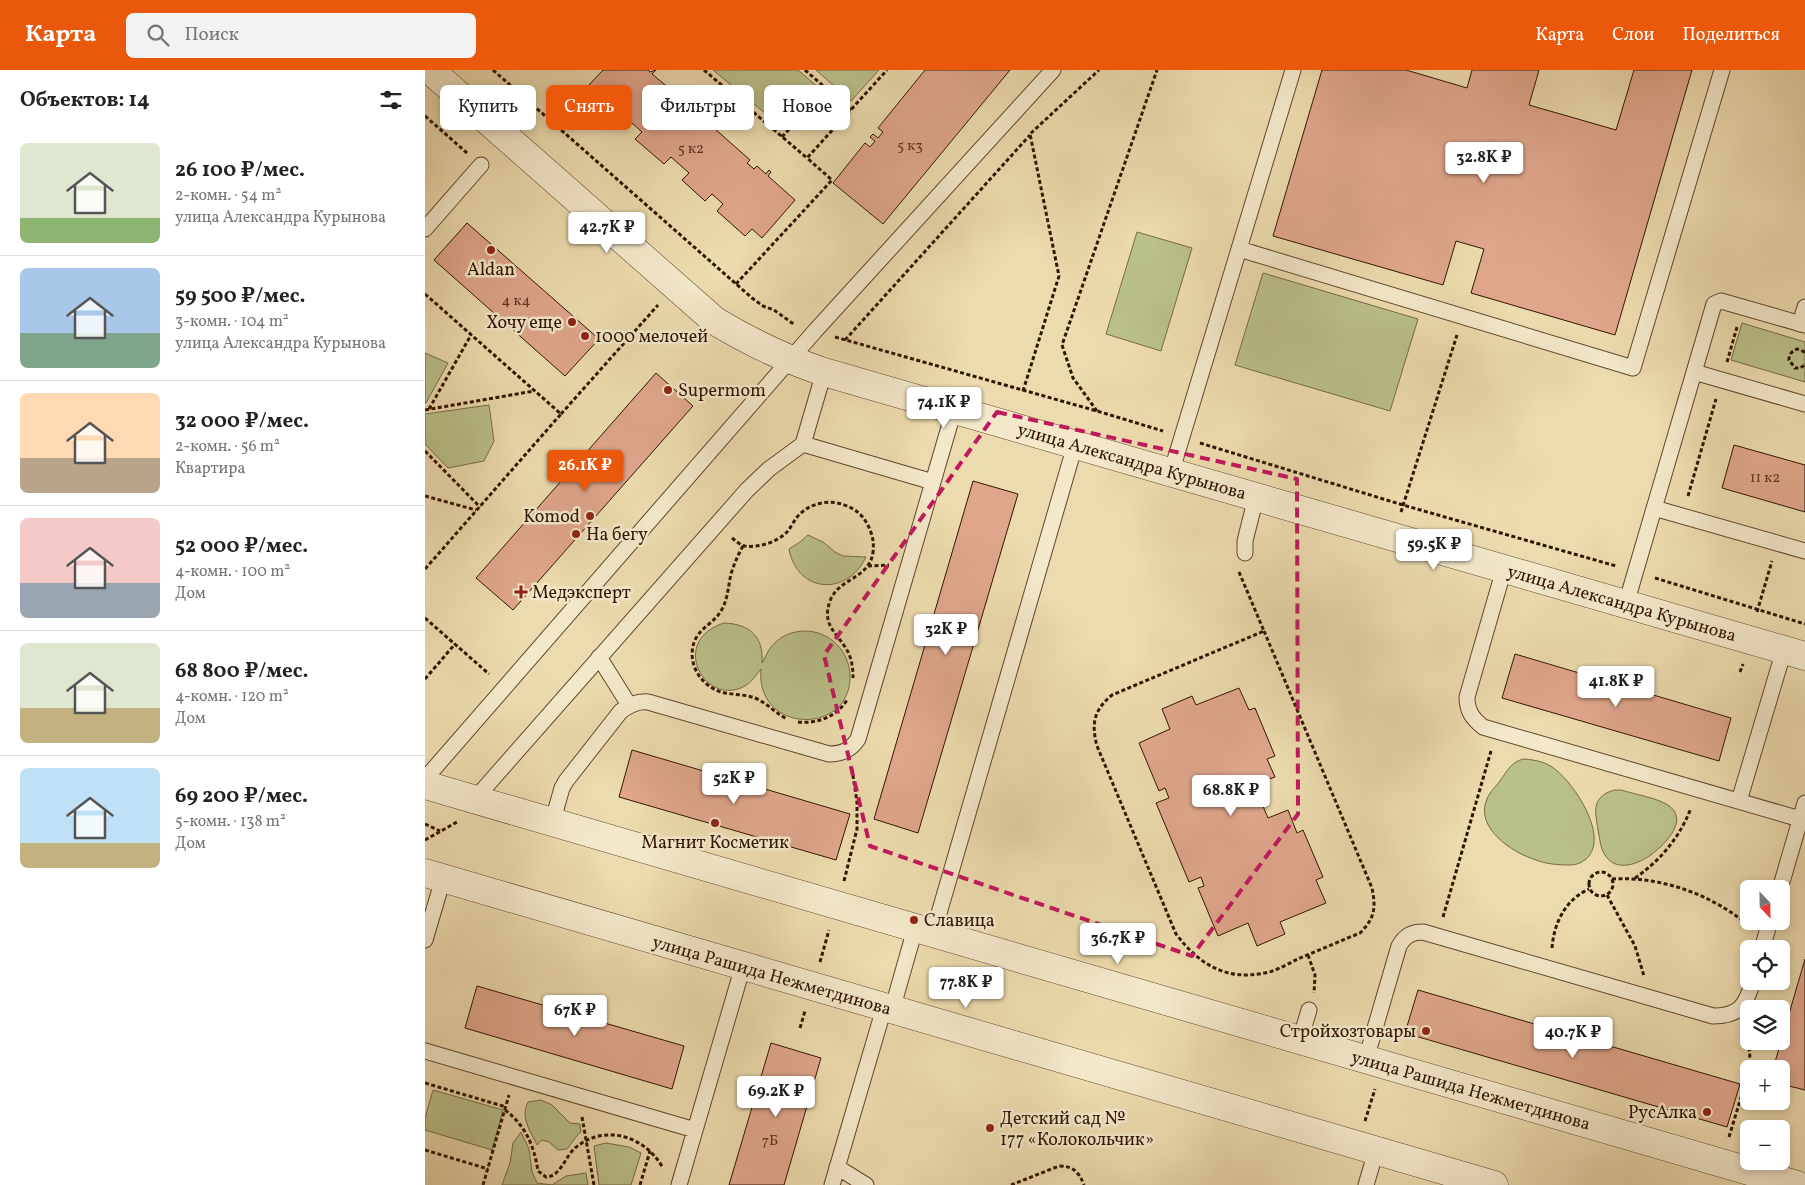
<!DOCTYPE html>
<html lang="ru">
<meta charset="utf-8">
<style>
:root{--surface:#fff;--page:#f2f2f2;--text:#222;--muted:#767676;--line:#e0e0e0;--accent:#ea580c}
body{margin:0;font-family:Vollkorn,serif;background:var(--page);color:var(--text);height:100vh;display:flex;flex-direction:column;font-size:19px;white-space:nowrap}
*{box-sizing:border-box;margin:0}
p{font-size:16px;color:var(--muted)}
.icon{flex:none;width:28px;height:28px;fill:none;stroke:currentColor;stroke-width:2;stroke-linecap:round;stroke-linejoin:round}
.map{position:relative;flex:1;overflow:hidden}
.drawer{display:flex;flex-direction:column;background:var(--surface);width:425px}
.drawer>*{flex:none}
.guide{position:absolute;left:15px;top:15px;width:475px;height:45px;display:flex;gap:10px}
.needle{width:32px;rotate:158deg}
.fabs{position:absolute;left:1315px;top:810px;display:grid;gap:10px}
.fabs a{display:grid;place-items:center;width:50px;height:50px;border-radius:8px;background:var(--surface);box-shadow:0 2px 8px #0003;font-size:25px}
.price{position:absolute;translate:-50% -42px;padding:0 11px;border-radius:5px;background:#fff;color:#222;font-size:16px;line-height:32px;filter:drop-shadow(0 1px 2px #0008)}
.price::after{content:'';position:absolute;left:50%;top:30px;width:15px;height:11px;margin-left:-8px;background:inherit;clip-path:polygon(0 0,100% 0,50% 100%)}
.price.on{background:var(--accent);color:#fff}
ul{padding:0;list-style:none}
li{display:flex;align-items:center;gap:15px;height:125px;padding:0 20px}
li+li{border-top:1px solid var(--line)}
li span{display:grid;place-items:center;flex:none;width:140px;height:100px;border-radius:8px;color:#555}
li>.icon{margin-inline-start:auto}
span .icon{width:60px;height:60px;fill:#fffc;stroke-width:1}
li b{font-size:21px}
h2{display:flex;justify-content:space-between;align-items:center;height:60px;padding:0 20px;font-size:21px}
.chip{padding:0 18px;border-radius:8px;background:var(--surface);box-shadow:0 2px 8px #0003;font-size:18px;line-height:45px}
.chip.on{background:var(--accent);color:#fff}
header{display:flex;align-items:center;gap:30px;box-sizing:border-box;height:70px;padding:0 25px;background:var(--accent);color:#fff}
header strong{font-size:24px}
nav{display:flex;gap:28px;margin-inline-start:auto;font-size:18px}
.search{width:350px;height:45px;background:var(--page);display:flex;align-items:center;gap:12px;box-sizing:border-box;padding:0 18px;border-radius:8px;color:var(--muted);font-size:19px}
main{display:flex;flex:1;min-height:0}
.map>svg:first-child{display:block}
.green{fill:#bac089;stroke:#766a46}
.building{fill:#dfa68c;stroke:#331404}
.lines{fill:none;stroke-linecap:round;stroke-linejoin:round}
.lane-casing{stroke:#61462e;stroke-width:17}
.street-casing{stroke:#61462e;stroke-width:29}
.path{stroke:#331404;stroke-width:3;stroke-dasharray:4 2.5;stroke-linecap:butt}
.lane{stroke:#f3e8ca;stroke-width:15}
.street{stroke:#f3e8ca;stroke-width:28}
.marked{fill:none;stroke:#c2185b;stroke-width:4;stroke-dasharray:10 6;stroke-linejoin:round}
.poi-dot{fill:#8f2418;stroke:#f3e8ca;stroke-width:2}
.labels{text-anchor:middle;stroke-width:5;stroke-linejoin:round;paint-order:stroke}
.number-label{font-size:15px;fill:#5e3826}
.poi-label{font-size:18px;fill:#331404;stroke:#f3e8ca;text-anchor:start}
.street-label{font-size:18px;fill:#331404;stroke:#f3e8ca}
</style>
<header>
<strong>Карта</strong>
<div class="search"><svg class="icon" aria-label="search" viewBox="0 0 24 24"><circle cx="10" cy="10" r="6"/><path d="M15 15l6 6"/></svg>Поиск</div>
<nav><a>Карта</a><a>Слои</a><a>Поделиться</a></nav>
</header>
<main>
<section class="drawer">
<h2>Объектов: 14<svg class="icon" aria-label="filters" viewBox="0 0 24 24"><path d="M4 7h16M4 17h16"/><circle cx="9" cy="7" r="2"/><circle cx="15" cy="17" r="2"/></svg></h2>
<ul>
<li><span style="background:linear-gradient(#dfe7d0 75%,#8fb573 0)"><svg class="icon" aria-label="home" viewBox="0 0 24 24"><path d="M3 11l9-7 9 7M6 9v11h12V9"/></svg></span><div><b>26 100 ₽/мес.</b><p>2-комн. · 54 m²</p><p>улица Александра Курынова</p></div></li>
<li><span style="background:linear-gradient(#a9c7e8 65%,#7fa58c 0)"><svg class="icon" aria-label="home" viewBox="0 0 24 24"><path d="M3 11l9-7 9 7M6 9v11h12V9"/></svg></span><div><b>59 500 ₽/мес.</b><p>3-комн. · 104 m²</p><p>улица Александра Курынова</p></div></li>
<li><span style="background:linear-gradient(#ffd9b3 65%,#b9a48a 0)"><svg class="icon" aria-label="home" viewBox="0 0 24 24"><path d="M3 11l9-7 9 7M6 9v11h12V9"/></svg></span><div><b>32 000 ₽/мес.</b><p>2-комн. · 56 m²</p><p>Квартира</p></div></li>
<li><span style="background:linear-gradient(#f6c9c9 65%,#9aa5b1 0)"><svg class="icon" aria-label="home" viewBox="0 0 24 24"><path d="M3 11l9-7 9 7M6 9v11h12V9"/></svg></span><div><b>52 000 ₽/мес.</b><p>4-комн. · 100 m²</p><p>Дом</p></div></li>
<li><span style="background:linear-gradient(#dfe7d0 65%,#c2b280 0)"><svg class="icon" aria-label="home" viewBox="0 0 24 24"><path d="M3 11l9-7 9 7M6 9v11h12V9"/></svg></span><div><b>68 800 ₽/мес.</b><p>4-комн. · 120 m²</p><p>Дом</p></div></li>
<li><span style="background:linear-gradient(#bfe0f5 75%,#c2b280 0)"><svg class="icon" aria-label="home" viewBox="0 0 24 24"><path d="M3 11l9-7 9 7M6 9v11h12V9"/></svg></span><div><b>69 200 ₽/мес.</b><p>5-комн. · 138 m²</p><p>Дом</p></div></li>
</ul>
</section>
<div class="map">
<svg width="1380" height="1115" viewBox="0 0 1380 1115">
<rect width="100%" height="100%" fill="#ecdbae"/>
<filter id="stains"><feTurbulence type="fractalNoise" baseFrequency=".004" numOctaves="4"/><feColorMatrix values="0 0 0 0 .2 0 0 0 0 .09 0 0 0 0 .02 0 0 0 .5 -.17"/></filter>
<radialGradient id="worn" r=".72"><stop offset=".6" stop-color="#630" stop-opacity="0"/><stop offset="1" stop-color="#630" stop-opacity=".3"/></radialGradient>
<path class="green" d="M288,0H373L394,18L358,58Z
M391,0H454L426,31Z
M712,162L767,178L736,281L681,264Z
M838,203L993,249L965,341L810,295Z
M1317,253L1380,272V312L1306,290Z
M0,283L23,293L1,333H0Z
M64,335L69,371L59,391L23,398L0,374V344Z
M383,465L398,472L410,482L418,486L441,487C422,527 372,523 364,479L375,472Z
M299,553C325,554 339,567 337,593C340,588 342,582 346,577C361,558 390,556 408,571C418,579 424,591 425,604C428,666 330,665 336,599C331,605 327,612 320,616C280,638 243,571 299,553Z
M1099,689C1111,690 1122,692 1131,700C1149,714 1182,763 1164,786C1159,792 1152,795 1145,795C1133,795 1121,794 1111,790C1088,783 1049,758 1062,729C1064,723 1071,716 1075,711C1082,701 1087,691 1099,689Z
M1190,720H1196C1209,724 1232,728 1243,735C1265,750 1240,774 1227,784C1214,794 1191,803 1180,785C1175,778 1175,768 1173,760C1172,751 1169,741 1172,733C1176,725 1182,722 1190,720Z
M8,1020L78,1040L67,1080L0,1060V1048Z
M116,1030L127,1035L145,1053L155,1054L156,1062C150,1066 147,1074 142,1079L133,1080L124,1072L117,1070L112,1075C105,1060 95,1048 103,1032Z
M96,1062L104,1079L107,1102L112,1113L127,1115L141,1106L161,1103L163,1115H77L85,1093L88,1073Z
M181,1073L204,1077L216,1083L206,1115H174L169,1076Z"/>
<path class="building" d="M178,0H223L225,2L231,0L227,4L245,19L242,22L248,27L251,24L261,33L264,29L266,31L263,35L325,90L322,93L329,99L332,96L341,104L344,100L346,102L343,106L370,130L337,168L327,159L320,166L292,141L298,134L287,124L280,131L257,110L264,103L246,87L239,94L210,69L217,62L206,52L199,59L167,31L174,24L164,15Z
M500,0H585L458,154L408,113L440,73L445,77L450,71L445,67L448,64L453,68L458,62L453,58Z
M897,0H981L1042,18L1047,0H1114L1104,35L1191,60L1209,0H1267L1190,265L1046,223L1059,179L1031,171L1018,215L848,166Z
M42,153L174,269L140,306L9,190Z
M231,303L268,336L88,540L51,508Z
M1309,375L1380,395V442L1297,418Z
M548,411L593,424L493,763L449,749Z
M1090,584L1306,648L1294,691L1077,628Z
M814,618L824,640L830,638L850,686L842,689L850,707L829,715L843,748L863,740L872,763L878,760L898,807L891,810L901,833L855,852L860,864L832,876L823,853L793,866L773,818L779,816L776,807L764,812L731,733L744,728L740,718L734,721L714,673L745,659L737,639L767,626L771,635Z
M207,680L425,744L411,790L194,727Z
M1380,889V1020L1356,1014V999H1348Z
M52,916L259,976L247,1019L40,958Z
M993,920L1315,1014L1302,1057L980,963Z
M346,973L396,988L359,1115H304Z"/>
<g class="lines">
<g class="lane-casing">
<path id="lane" d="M868,0L814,179L1208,298L1297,0
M0,159L56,95
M1375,254L1380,237
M399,302L378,374L508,412
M1269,302L1380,334
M746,403L814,179
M1229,438L1380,481
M820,483V471L831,427
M1079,499L1042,627C1042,641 1047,648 1058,657L1375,749
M1201,534L1289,234L1296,231L1380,255
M174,587L204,635
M0,709L390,261L628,0
M49,730L322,420L344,399L378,374
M1314,731L1359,580
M127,753L137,718L141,711L196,641C205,635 212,631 223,632L404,684C417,684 426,680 433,669L529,340
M1355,819L1380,733
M508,864L650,375
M0,870L18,809
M1337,879L1345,851
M467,940L490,859
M875,970L884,940
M0,981L270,1060
M941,989L974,876C980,866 986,862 998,862L1288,946C1315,946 1321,935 1328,911
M412,1097L441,1115
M254,1115L318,896
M407,1115L459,938
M941,1115L951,1081"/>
</g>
<g class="street-casing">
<path id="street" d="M5,0L290,251C325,272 360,289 399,302L1380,586
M0,715L1372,1115
M0,803L1069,1115"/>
</g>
<path class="path" d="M68,0L327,228L338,236L349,240L370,255
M279,0L382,88L462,0
M380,0L426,40
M0,46L42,83
M357,67L401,18
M311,214L407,110L382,88
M0,224L136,344L0,499
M410,267L672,341L738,361
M420,270L605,65
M1380,282L1372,279C1366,282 1364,284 1364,290L1370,298H1375L1380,295
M1302,292L1312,257
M598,321L634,206L605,64L674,0
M4,339L46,265
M0,340L109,321
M672,341L648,308L637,275L732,0
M136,344L233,235
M775,373L978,435L1191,496
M0,381L55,437
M0,426L51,440
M1263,426L1291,329
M976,442L1032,265
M307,468C311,471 315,475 320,476C334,478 352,472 362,462C367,456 370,448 376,443C388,432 407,429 422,436C433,440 441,449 445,460C448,467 449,474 448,482C445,509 413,508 405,531C396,556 413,563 423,582C427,590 428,599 428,608
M318,476C313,485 309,494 306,504C303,517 303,529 296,541C289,553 276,557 270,570C261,591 274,615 296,622C307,625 319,624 330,628C342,633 350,643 362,649
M443,496L464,495
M814,502L839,561
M1230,508L1380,554
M1332,542L1347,491
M0,548L64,604
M839,561L947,818C951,838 950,848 935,863C915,871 895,880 875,888C864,893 852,901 840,903C800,911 774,894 751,864L672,676C666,653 669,640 687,625Z
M1315,602L1318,594
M0,609L30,574
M373,652C392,654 411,647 422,630
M0,754L15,761
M0,770L32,752
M1164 814a12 12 0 1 1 24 0a12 12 0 1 1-24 0Z
M1210,808C1235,791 1255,767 1266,738
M1187,809C1235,806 1286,824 1323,855
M419,811L432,759V732L427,699
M1182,825L1210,876L1219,906
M1018,847L1066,681
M1127,878C1129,853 1140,830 1164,819
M883,885L890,905L889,923
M395,892L404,860
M375,958L380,941
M1317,959L1325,982L1324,999
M0,1013L81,1037
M80,1040C101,1056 109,1076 113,1101L121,1107C135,1107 140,1087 150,1078C180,1053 220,1066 238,1098
M157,1047L169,1115
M940,1051L950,1019
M1304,1067L1324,1001
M0,1080L63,1099
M58,1115L84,1025
M215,1115L225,1081
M586,1115L634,1096C648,1096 654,1102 659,1115"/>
<use href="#lane" class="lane"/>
<use href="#street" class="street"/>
</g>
<path class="marked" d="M572,342L872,409L873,744L767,886L445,776L399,585Z"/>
<g class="poi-dot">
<circle cx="66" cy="180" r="5"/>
<circle cx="147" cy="252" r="5"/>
<circle cx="160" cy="266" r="5"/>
<circle cx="243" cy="320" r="5"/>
<circle cx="165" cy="446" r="5"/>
<circle cx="151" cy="464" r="5"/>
<path d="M93.5 514.5h5v5h5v5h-5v5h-5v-5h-5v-5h5z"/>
<circle cx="290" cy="753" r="5"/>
<circle cx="489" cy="850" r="5"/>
<circle cx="1001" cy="961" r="5"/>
<circle cx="1282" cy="1042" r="5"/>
<circle cx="565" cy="1058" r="5"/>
</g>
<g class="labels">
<g class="number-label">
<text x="485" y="80">5 к3</text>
<text x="266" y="83">5 к2</text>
<text x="91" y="235">4 к4</text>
<text x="1340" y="412">11 к2</text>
<text x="345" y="1075">7Б</text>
</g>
<g class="poi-label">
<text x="66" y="205" text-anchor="middle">Aldan</text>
<text x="137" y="258" text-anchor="end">Хочу еще</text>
<text x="170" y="272">1000 мелочей</text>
<text x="253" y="326">Supermom</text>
<text x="155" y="452" text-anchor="end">Komod</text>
<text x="161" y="470">На бегу</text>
<text x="107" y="528">Медэксперт</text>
<text x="290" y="778" text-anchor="middle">Магнит Косметик</text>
<text x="499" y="856">Славица</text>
<text x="991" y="967" text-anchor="end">Стройхозтовары</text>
<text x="1272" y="1048" text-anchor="end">РусАлка</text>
<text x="575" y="1054">Детский сад №<tspan x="575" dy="21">177 «Колокольчик»</tspan></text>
</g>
<g class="street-label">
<text transform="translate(707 391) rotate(16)" y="6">улица Александра Курынова</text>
<text transform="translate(1197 533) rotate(16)" y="6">улица Александра Курынова</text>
<text transform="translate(347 905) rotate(16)" y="6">улица Рашида Нежметдинова</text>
<text transform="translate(1046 1020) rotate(16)" y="6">улица Рашида Нежметдинова</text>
</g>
</g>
<rect width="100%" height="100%" filter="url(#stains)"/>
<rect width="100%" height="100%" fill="url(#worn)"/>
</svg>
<div class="fabs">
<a><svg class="needle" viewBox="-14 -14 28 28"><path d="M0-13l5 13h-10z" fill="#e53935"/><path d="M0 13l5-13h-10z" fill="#767676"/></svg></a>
<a><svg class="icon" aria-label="locate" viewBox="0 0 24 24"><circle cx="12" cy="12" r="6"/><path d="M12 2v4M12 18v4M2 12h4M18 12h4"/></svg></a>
<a><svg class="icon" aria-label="layers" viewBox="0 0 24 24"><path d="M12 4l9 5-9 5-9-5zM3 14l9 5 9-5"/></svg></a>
<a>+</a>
<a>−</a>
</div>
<b class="price" style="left:1059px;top:114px">32.8K ₽</b>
<b class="price" style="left:182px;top:184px">42.7K ₽</b>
<b class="price" style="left:519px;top:359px">74.1K ₽</b>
<b class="price on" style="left:160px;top:422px">26.1K ₽</b>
<b class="price" style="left:1009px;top:501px">59.5K ₽</b>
<b class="price" style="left:521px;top:586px">32K ₽</b>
<b class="price" style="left:1191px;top:638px">41.8K ₽</b>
<b class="price" style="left:309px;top:735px">52K ₽</b>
<b class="price" style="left:806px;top:747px">68.8K ₽</b>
<b class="price" style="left:693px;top:895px">36.7K ₽</b>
<b class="price" style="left:541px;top:939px">77.8K ₽</b>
<b class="price" style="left:150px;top:967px">67K ₽</b>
<b class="price" style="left:1148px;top:989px">40.7K ₽</b>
<b class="price" style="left:351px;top:1048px">69.2K ₽</b>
<div class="guide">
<a class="chip">Купить</a>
<a class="chip on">Снять</a>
<a class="chip">Фильтры</a>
<a class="chip">Новое</a>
</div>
</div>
</main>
